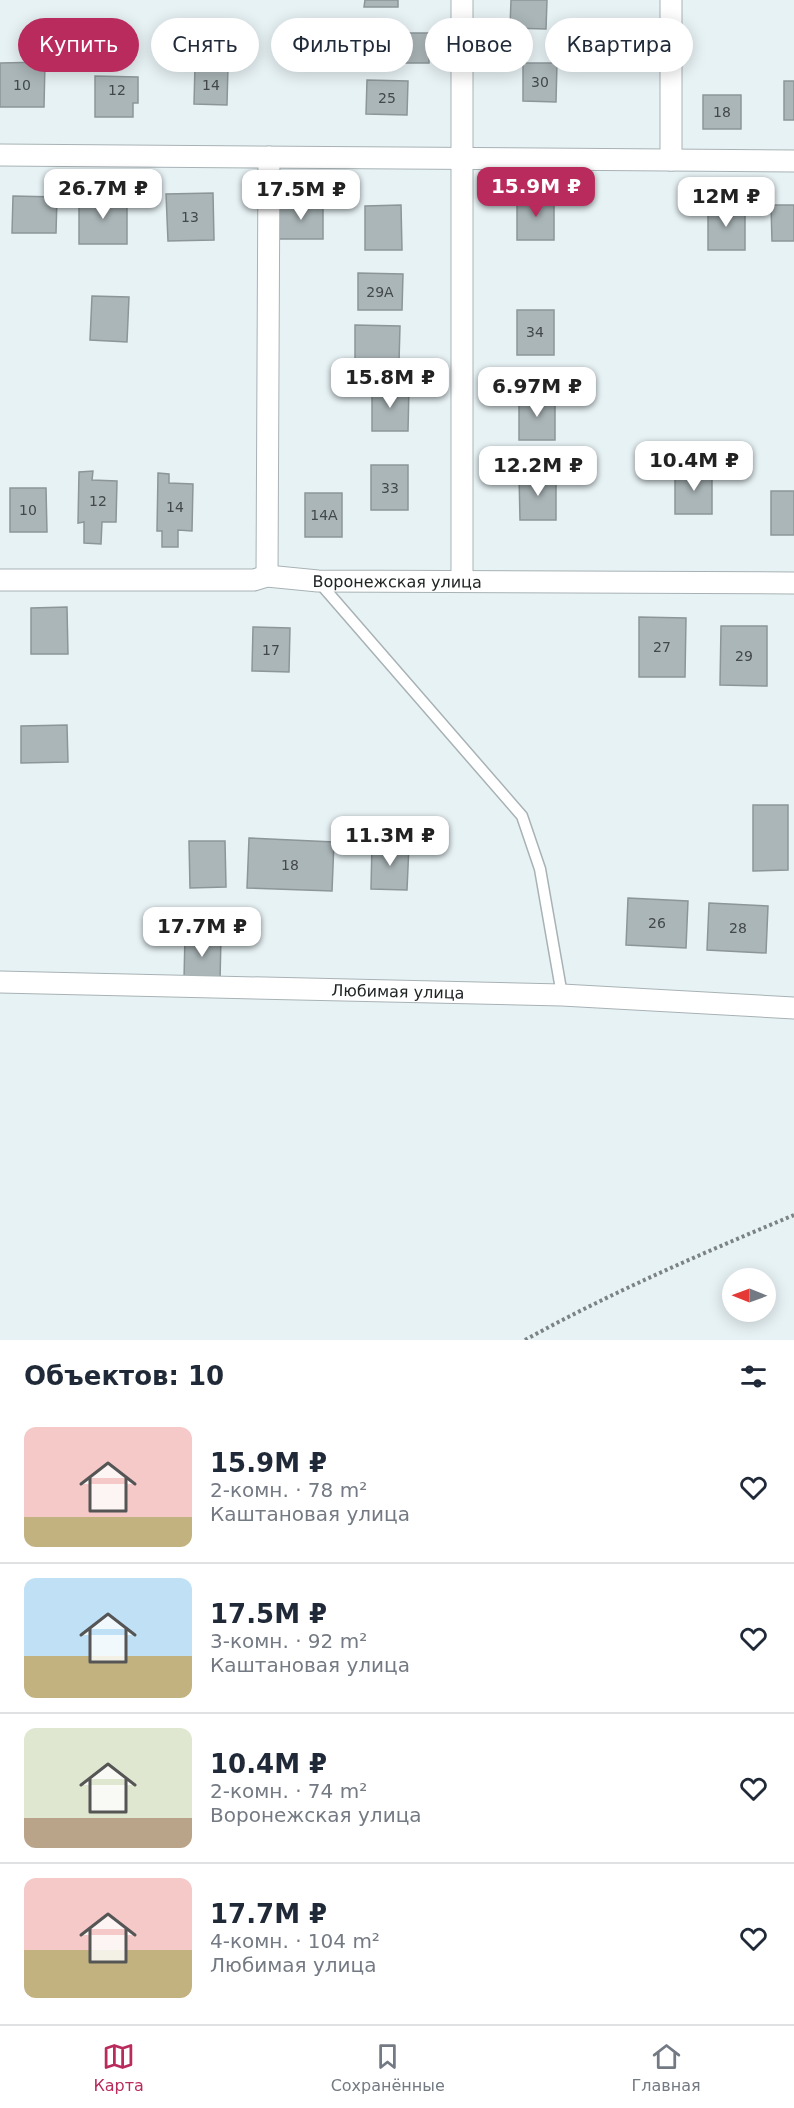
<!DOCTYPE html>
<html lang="ru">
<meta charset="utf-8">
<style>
:root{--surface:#fff;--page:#f2f2f3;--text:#1f2937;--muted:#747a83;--line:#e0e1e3;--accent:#b92b5c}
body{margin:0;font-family:"DejaVu Sans",sans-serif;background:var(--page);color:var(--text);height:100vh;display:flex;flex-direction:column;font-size:22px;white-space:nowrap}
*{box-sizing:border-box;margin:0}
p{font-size:20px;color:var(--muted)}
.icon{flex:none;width:33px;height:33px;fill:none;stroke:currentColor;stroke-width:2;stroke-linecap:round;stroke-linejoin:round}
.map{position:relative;height:1340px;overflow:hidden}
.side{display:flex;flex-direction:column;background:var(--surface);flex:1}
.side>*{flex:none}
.top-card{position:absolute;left:18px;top:18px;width:759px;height:54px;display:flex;gap:12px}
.needle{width:39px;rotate:271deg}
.buttons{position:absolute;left:722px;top:1268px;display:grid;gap:12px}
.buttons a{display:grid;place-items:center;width:54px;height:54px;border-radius:50%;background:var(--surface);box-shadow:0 3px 15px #0003;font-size:30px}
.price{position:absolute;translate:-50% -51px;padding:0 14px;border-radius:12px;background:#fff;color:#222;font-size:20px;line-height:39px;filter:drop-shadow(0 2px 3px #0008)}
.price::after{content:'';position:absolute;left:50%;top:36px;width:18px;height:14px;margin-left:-9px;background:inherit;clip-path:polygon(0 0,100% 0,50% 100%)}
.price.selected{background:var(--accent);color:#fff}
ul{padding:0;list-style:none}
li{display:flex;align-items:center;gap:18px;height:150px;padding:0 24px}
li+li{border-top:2px solid var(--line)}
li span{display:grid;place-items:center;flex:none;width:168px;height:120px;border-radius:12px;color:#555}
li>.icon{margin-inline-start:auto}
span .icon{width:72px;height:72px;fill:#fffc;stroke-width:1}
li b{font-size:26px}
h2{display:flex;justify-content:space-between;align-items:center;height:72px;padding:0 24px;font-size:26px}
.tag{padding:0 21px;border-radius:27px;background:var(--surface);box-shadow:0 3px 15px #0003;font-size:21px;line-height:54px}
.tag.selected{background:var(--accent);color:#fff}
.menu{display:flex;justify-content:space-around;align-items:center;height:84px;border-top:2px solid var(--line);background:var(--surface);font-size:16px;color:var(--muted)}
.menu a{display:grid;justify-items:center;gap:3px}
.menu .selected{color:var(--accent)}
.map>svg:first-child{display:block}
.building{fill:#abb6b8;stroke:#8c9699;stroke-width:1.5}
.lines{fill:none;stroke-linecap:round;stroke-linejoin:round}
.service-casing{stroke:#a8b2b5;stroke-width:13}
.minor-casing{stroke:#a8b2b5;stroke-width:23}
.path{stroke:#7b8384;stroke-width:4;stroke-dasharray:3 3;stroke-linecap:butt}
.service{stroke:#fff;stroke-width:10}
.minor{stroke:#fff;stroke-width:21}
.labels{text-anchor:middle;stroke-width:4.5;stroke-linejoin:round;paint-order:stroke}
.number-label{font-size:14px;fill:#43484a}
.street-label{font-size:16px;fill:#202425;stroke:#e7f2f5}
</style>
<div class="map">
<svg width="794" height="1340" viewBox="0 0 794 1340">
<rect width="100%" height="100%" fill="#e7f2f5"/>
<path class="building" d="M365,0H398V7H364Z
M511,0H547L546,29L510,28Z
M373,33H429V63H373Z
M45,62L44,107H0V63Z
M523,63H557L556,102L523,101Z
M195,65L228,66L227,105L194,104Z
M95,76L138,77V103H133V117H95Z
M367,80L408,81L407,115L366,114Z
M784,81H794V120H784Z
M703,95H741V129H703Z
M213,193L214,240L168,241L166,194Z
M517,195H554V240H517Z
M13,196L57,197L56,233H12Z
M79,196H127V244H79Z
M279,202L323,203V239H278Z
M401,205L402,250H365V206Z
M771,205H794V241H772Z
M708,206H745V250H708Z
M358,273L403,274L402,310H358Z
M92,296L129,297L127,342L90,340Z
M517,310H554V355H517Z
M355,325L400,326L399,362L355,361Z
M372,386L409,387L408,431H372Z
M519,396H555V440H519Z
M371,465H408V510H371Z
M675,469H712V514H675Z
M93,471L92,480L117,481L116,522H102L101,544L84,543V522L78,523L79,472Z
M158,473L169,474V483L193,484L192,531L178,530V547H162V531H157Z
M519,475H556V520H520Z
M10,488H46L47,532H10Z
M771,491H794V535H771Z
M305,493H342V537H305Z
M67,607L68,654H31V608Z
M639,617L686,618L685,677H639Z
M721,626H767V686L720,685Z
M253,627L290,628L289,672L252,671Z
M67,725L68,762L21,763V726Z
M753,805H788V870L753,871Z
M249,838L334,842L332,891L247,888Z
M189,841H225L226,887L190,888Z
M372,844L409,845L407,890L371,889Z
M628,898L688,901L686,948L626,945Z
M709,903L768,906L766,953L707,950Z
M185,935L221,936L220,981L184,980Z"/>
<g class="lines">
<g class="service-casing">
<path id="service" d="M318,581L522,816L540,869L562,995"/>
</g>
<g class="minor-casing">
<g id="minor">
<path d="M462,0V581"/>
<path d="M0,155L794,161"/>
<path d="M671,160V0"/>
<path d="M267,576L269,157"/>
<path id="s1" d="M0,580H254L267,576L318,581L794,583"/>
<path id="s2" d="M0,982L562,995L794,1008"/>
</g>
</g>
<path class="path" d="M525,1340C612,1292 703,1253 794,1215"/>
<use href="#service" class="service"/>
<use href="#minor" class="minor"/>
</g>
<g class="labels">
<g class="number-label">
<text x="540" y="87">30</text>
<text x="22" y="90">10</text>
<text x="211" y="90">14</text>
<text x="117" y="95">12</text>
<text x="387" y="103">25</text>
<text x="722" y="117">18</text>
<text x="190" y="222">13</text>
<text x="380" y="297">29А</text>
<text x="535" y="337">34</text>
<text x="390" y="493">33</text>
<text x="98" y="506">12</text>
<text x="175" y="512">14</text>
<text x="28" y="515">10</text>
<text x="324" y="520">14А</text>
<text x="662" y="652">27</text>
<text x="271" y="655">17</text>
<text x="744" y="661">29</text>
<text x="290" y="870">18</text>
<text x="657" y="928">26</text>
<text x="738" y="933">28</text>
</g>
<g class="street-label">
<text dy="6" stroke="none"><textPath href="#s1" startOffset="398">Воронежская улица</textPath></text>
<text dy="6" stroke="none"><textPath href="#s2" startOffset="398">Любимая улица</textPath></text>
</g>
</g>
</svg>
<div class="buttons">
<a><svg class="needle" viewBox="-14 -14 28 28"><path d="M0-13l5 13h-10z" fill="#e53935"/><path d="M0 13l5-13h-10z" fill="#747a83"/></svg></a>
</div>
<b class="price selected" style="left:536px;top:218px">15.9M ₽</b>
<b class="price" style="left:103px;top:220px">26.7M ₽</b>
<b class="price" style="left:301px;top:221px">17.5M ₽</b>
<b class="price" style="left:726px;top:228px">12M ₽</b>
<b class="price" style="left:390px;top:409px">15.8M ₽</b>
<b class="price" style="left:537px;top:418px">6.97M ₽</b>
<b class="price" style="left:694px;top:492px">10.4M ₽</b>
<b class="price" style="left:538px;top:497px">12.2M ₽</b>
<b class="price" style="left:390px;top:867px">11.3M ₽</b>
<b class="price" style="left:202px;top:958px">17.7M ₽</b>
<div class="top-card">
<a class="tag selected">Купить</a>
<a class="tag">Снять</a>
<a class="tag">Фильтры</a>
<a class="tag">Новое</a>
<a class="tag">Квартира</a>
</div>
</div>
<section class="side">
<h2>Объектов: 10<svg class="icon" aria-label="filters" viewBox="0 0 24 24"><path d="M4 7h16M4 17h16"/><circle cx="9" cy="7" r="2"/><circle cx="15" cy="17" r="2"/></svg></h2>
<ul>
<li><span style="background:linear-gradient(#f6c9c9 75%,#c2b280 0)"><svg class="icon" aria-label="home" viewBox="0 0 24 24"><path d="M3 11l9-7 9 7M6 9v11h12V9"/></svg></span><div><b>15.9M ₽</b><p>2-комн. · 78 m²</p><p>Каштановая улица</p></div><svg class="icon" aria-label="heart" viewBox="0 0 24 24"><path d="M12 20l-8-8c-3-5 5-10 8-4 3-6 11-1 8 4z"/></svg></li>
<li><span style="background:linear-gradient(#bfe0f5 65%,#c2b280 0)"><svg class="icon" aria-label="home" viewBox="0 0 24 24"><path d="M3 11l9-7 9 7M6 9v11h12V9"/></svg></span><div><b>17.5M ₽</b><p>3-комн. · 92 m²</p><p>Каштановая улица</p></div><svg class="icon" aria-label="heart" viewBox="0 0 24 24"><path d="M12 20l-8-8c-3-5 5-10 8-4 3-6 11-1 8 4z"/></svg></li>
<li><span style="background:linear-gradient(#dfe7d0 75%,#b9a48a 0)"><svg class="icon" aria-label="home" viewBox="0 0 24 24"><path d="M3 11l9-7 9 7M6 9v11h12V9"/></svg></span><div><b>10.4M ₽</b><p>2-комн. · 74 m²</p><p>Воронежская улица</p></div><svg class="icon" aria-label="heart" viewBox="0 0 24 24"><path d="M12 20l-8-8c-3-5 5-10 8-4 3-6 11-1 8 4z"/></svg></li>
<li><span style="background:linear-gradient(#f6c9c9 60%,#c2b280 0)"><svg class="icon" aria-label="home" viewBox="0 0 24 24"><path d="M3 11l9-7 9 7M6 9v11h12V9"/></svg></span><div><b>17.7M ₽</b><p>4-комн. · 104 m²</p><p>Любимая улица</p></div><svg class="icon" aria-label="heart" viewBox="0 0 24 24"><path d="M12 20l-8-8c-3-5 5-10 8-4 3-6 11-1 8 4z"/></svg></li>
</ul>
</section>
<nav class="menu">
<a class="selected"><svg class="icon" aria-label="map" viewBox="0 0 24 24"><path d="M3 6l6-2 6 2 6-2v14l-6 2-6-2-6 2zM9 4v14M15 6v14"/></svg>Карта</a>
<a><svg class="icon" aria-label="saved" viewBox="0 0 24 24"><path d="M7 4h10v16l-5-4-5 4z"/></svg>Сохранённые</a>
<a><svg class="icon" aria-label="home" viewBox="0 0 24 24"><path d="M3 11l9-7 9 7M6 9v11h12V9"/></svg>Главная</a>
</nav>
